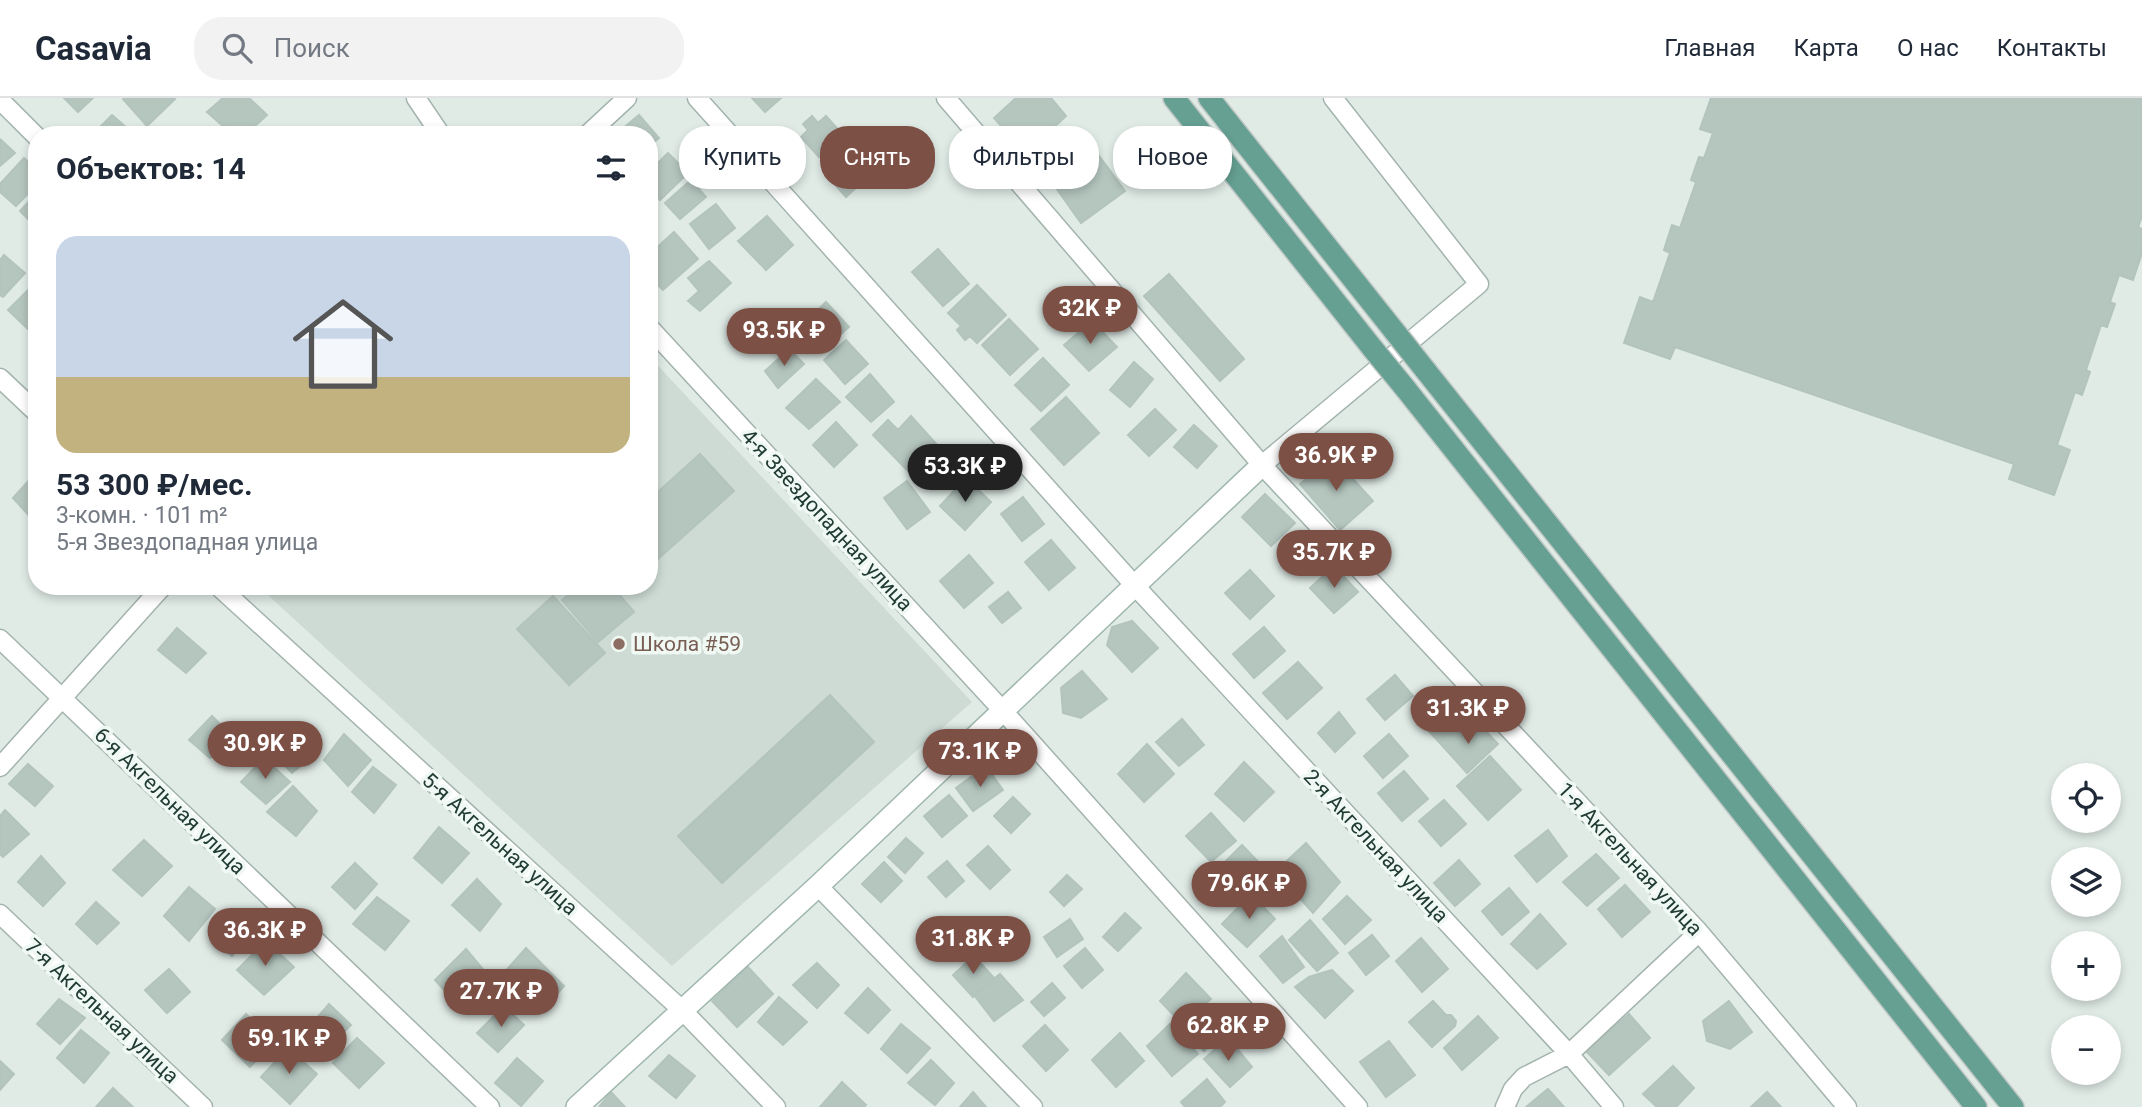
<!DOCTYPE html>
<html lang="ru">
<meta charset="utf-8">
<style>
:root{--surface:#fff;--page:#f2f2f3;--text:#1f2937;--muted:#747a83;--line:#e0e1e3;--accent:#7d5046}
body{margin:0;font-family:Roboto,sans-serif;background:var(--page);color:var(--text);height:100vh;display:flex;flex-direction:column;font-size:26px;white-space:nowrap}
*{box-sizing:border-box;margin:0}
p{font-size:23px;color:var(--muted)}
.icon{flex:none;width:38px;height:38px;fill:none;stroke:currentColor;stroke-width:2;stroke-linecap:round;stroke-linejoin:round}
.map{position:relative;flex:1;overflow:hidden}
.side{position:absolute;left:28px;top:28px;width:630px;height:469px;display:flex;flex-direction:column;background:var(--surface);border-radius:28px;box-shadow:0 4px 10px #0003}
.side>*{flex:none}
.hud{position:absolute;left:679px;top:28px;width:665px;height:63px;display:flex;gap:14px}
.tools{position:absolute;left:2051px;top:665px;display:grid;gap:14px}
.tools a{display:grid;place-items:center;width:70px;height:70px;border-radius:50%;background:var(--surface);box-shadow:0 4px 10px #0003;font-size:35px}
.price{position:absolute;translate:-50% -60px;padding:0 16px;border-radius:24px;background:var(--accent);color:#fff;font-size:23px;line-height:46px;filter:drop-shadow(0 2px 4px #0008)}
.price::after{content:'';position:absolute;left:50%;top:42px;width:21px;height:16px;margin-left:-10px;background:inherit;clip-path:polygon(0 0,100% 0,50% 100%)}
.price.active{background:#222;color:#fff}
ul{padding:0;list-style:none}
li{display:grid;align-content:center;gap:14px;height:371px;padding:0 28px}
li+li{border-top:2px solid var(--line)}
li span{display:grid;place-items:center;height:217px;border-radius:21px;color:#555}
li>.icon{margin-inline-start:auto}
span .icon{width:126px;height:126px;fill:#fffc;stroke-width:1}
li b{font-size:30px}
h2{display:flex;justify-content:space-between;align-items:center;height:84px;padding:0 28px;font-size:30px}
.chip{padding:0 24px;border-radius:28px;background:var(--surface);box-shadow:0 4px 10px #0003;font-size:24px;line-height:63px}
.chip.active{background:var(--accent);color:#fff}
header{display:flex;align-items:center;gap:42px;box-sizing:border-box;height:98px;padding:0 35px;background:var(--surface);border-bottom:2px solid var(--line)}
header strong{font-size:33px}
nav{display:flex;gap:38px;margin-inline-start:auto;font-size:24px}
.search{width:490px;height:63px;background:var(--page);display:flex;align-items:center;gap:18px;box-sizing:border-box;padding:0 24px;border-radius:28px;color:var(--muted);font-size:26px}
.map>svg:first-child{display:block}
.built{fill:#cedbd5}
.building{fill:#b5c6bf;stroke:#b3c4bd;stroke-width:2}
.lines{fill:none;stroke-linecap:round;stroke-linejoin:round}
.street-casing{stroke:#a3b3ad;stroke-width:21}
.secondary-casing{stroke:#9fb7ae;stroke-width:24}
.primary-casing{stroke:#c1c8c6;stroke-width:24}
.street{stroke:#fff;stroke-width:18}
.secondary{stroke:#fff;stroke-width:21}
.primary{stroke:#65a092;stroke-width:21}
.primary-bridge-casing{stroke:#c1c8c6;stroke-width:24;stroke-linecap:butt}
.primary-bridge{stroke:#65a092;stroke-width:21}
.education-dot{fill:#8d6e63;stroke:#f0f8f4;stroke-width:2.5}
.labels{text-anchor:middle;stroke-width:7;stroke-linejoin:round;paint-order:stroke}
.street-label{font-size:21px;fill:#213b35;stroke:#f0f8f4}
.education-label{font-size:21px;fill:#785e54;stroke:#f0f8f4;text-anchor:start}
</style>
<header>
<strong>Casavia</strong>
<div class="search"><svg class="icon" aria-label="search" viewBox="0 0 24 24"><circle cx="10" cy="10" r="6"/><path d="M15 15l6 6"/></svg>Поиск</div>
<nav><a>Главная</a><a>Карта</a><a>О нас</a><a>Контакты</a></nav>
</header>
<div class="map">
<svg width="2142" height="1009" viewBox="0 0 2142 1009">
<rect width="100%" height="100%" fill="#e0ebe6"/>
<path class="built" d="M649,258L972,604L672,868L258,488H649Z"/>
<path class="building" d="M64,0H93L78,14Z
M124,0H173L175,1L147,28L123,1Z
M223,0H249L267,17L245,37H233L207,14Z
M752,0H781L765,14Z
M1016,0H1051L1066,18L1026,56L994,20Z
M1711,0H2142V118L2138,129L2142,131V155L2133,182L2119,177L2110,204L2115,206L2107,229L2101,227L2086,272L2090,274L2082,297L2075,294L2057,347L2070,352L2054,397L2009,381L2014,366L1675,249L1670,261L1624,245L1640,199L1653,204L1670,155L1664,152L1672,127L1680,130L1696,84L1691,82L1699,59L1704,60L1713,35L1700,31Z
M112,17L135,37H92Z
M639,17L659,40L649,48V37H615Z
M812,18L818,25L826,18L844,38L819,59L801,39L808,32L803,26Z
M0,41L15,55L0,68Z
M851,49L873,74L846,99L823,73Z
M668,55L688,75L660,102L649,90V74Z
M1097,55L1125,93L1081,125L1054,87Z
M24,60L37,72V86L16,108L0,94V86Z
M691,82L706,99L680,121L665,105Z
M37,95V130L20,113Z
M716,106L735,130L709,151L690,126Z
M767,118L793,147L766,172L738,143Z
M674,134L698,161L663,192L649,178V157Z
M938,151L969,186L943,208L912,174Z
M4,157L25,175L3,199L0,197V162Z
M709,163L731,185L700,213L688,203L699,193L688,180Z
M1169,176L1244,261L1220,283L1144,198Z
M36,184L37,233L33,236L8,212Z
M977,187L1006,217L977,245L970,238L965,242L957,232L961,228L948,215Z
M826,204L849,229L823,252L799,230Z
M1009,221L1038,251L1010,277L982,247Z
M1092,223L1117,249L1089,273L1064,247Z
M846,242L868,266L845,286L824,262Z
M789,251L804,266L778,290L765,273Z
M1043,260L1069,287L1041,313L1015,287Z
M1134,264L1153,281L1130,309L1110,292Z
M870,276L894,304L871,324L846,299Z
M816,281L840,304L809,331L786,310Z
M1066,299L1099,335L1064,367L1031,331Z
M1155,311L1176,332L1149,358L1128,337Z
M911,318L939,349L910,375L873,337L888,322L898,332Z
M836,324L857,347L834,369L813,347Z
M1194,327L1217,348L1197,370L1174,349Z
M700,356L734,393L649,469V402Z
M1332,358L1373,403L1340,432L1300,386Z
M31,380L37,384V418L33,422L13,400Z
M966,380L991,404L965,432L940,408Z
M907,383L930,414L907,431L884,400Z
M1265,396L1295,425L1271,448L1242,419Z
M1023,399L1044,426L1022,443L1001,416Z
M1051,442L1075,470L1049,492L1025,464Z
M969,457L993,485L964,510L940,483Z
M1334,468L1358,494L1334,515L1310,490Z
M1250,472L1274,498L1250,521L1225,495Z
M579,488H612L634,514L598,544L562,502Z
M1008,494L1021,510L1002,525L989,509Z
M553,498L605,555L569,587L517,531Z
M1132,523L1158,550L1132,574L1107,547L1112,529Z
M1264,529L1285,553L1254,580L1233,556Z
M177,530L206,555L186,575L158,552Z
M1298,564L1322,590L1287,621L1263,595Z
M1082,573L1107,601L1081,620L1063,615L1061,590Z
M1395,577L1413,598L1385,622L1367,601Z
M830,597L874,644L722,785L678,738Z
M1452,601L1467,618L1439,644L1423,627Z
M1339,614L1355,635L1335,654L1318,635Z
M212,618L231,637L210,660L189,642Z
M1182,621L1204,647L1179,668L1156,644Z
M296,625L320,652L292,675L268,651Z
M1478,625L1498,646L1467,675L1439,644L1457,627L1466,637Z
M344,636L371,662L348,688L324,662Z
M1389,636L1408,658L1383,680L1364,658Z
M1147,646L1174,676L1144,704L1118,676Z
M1490,658L1521,692L1488,722L1457,688Z
M264,660L290,684L266,706L241,684Z
M1244,664L1274,694L1244,723L1215,696Z
M28,666L53,688L35,708L9,686Z
M986,668L1003,692L973,713L956,690Z
M373,669L396,687L374,715L352,694Z
M1404,673L1428,701L1402,723L1378,695Z
M293,688L317,713L296,738L267,714Z
M949,697L967,718L942,739L924,718Z
M1013,699L1030,716L1011,735L994,718Z
M1444,702L1466,726L1441,748L1419,723Z
M5,712L29,736L3,759L0,756V718Z
M1211,715L1236,743L1211,764L1186,738Z
M439,729L469,755L442,785L414,760Z
M1548,732L1567,758L1537,784L1515,758Z
M906,740L923,755L905,775L888,759Z
M144,742L172,768L142,798L113,772Z
M1306,745L1340,784L1313,815L1276,773Z
M1242,747L1266,772L1237,798L1214,775Z
M988,748L1010,772L990,791L967,767Z
M1596,756L1619,780L1587,808L1563,784Z
M41,758L65,785L43,808L18,784Z
M1459,762L1480,786L1455,808L1434,785Z
M947,763L964,783L946,799L928,779Z
M884,764L902,783L881,804L862,786Z
M355,765L377,786L355,811L332,789Z
M1067,777L1082,791L1064,808L1050,794Z
M477,781L501,806L480,833L452,807Z
M1625,787L1650,814L1622,839L1598,811Z
M189,789L215,811L189,843L164,818Z
M1509,790L1529,814L1502,837L1482,813Z
M1251,796L1275,821L1247,849L1222,826Z
M1347,798L1371,822L1345,846L1323,821Z
M377,799L409,823L385,852L353,826Z
M96,804L119,825L97,846L76,826Z
M232,814L257,832L232,858L211,839Z
M1125,815L1141,830L1118,853L1103,839Z
M1540,816L1566,846L1537,871L1511,846Z
M1070,821L1083,841L1057,859L1044,839Z
M1310,822L1338,855L1317,873L1289,842Z
M1372,837L1389,858L1366,877L1349,855Z
M1282,838L1304,869L1283,885L1260,858Z
M1421,840L1448,871L1422,894L1396,863Z
M266,843L294,869L264,897L237,872Z
M526,850L564,888L539,916L501,878Z
M1085,850L1103,872L1082,890L1064,868Z
M466,851L491,881L462,912L435,882Z
M974,858L994,880L973,899L953,877Z
M817,865L839,887L817,910L793,887Z
M748,869L773,896L737,929L712,903Z
M169,871L190,894L167,915L145,892Z
M1332,872L1353,893L1325,920L1295,889L1309,879Z
M1186,875L1211,901L1182,926L1160,903Z
M1000,876L1023,902L994,923L974,897Z
M1052,885L1065,900L1044,918L1031,904Z
M868,890L890,912L868,935L845,915Z
M779,899L807,924L783,947L758,924Z
M59,901L85,920L60,946L37,926Z
M1433,903L1446,917H1451L1456,923L1455,928L1432,949L1409,924Z
M1729,903L1752,934L1730,951L1707,943L1703,923Z
M329,906L351,927L327,950L308,930Z
M504,908L524,927L498,954L477,935Z
M1215,908L1231,926L1204,953L1187,936Z
M246,916L273,944L250,969L222,942Z
M1629,916L1650,940L1609,977L1586,953Z
M1478,918L1498,940L1462,972L1444,950Z
M901,926L930,950L907,975L881,951Z
M1170,926L1198,956L1172,978L1147,948Z
M1045,927L1068,952L1046,973L1023,948Z
M81,932L109,955L84,985L57,960Z
M1120,935L1144,963L1116,989L1092,962Z
M357,940L384,965L359,990L333,965Z
M1228,940L1252,969L1230,989L1204,961Z
M1389,943L1415,977L1386,999L1360,964Z
M288,950L317,976L290,1006L261,979Z
M669,957L695,978L676,1000L649,978Z
M517,960L543,983L521,1008L495,985Z
M931,962L954,985L935,1007L908,985Z
M0,963L14,976L0,992Z
M1673,968L1694,990L1676,1009H1657L1643,996Z
M1207,981L1225,1004L1220,1009H1185L1181,1004Z
M842,984L866,1007L864,1009H820Z
M113,990L133,1009H96Z
M1548,991L1564,1009H1526Z
M611,994L625,1009H599Z
M973,994L986,1009H960Z
M1767,994L1781,1009H1751Z"/>
<g class="lines">
<g class="street-casing">
<path id="street" d="M416,0L441,37
M697,0L1136,489L1569,956L1614,1009
M946,0L1262,367L1699,834L1847,1009
M0,2L37,39
M587,37L627,0
M649,229L1004,614L1358,1009
M0,280L37,315
M1262,367L1479,186L1333,0
M218,488L682,912L776,1009
M0,541L490,1009
M0,669L163,488
M818,788L1033,1009
M0,816L203,1009
M1505,1009L1513,991L1524,979L1569,956L1699,834"/>
</g>
<g class="secondary-casing">
<path id="secondary" d="M577,1009L818,788L1262,367"/>
</g>
<g class="primary-casing">
<path id="primary" d="M1174,0L1373,251
M1209,0L1395,234
M1426,273L2013,1009
M1405,290L1976,1009"/>
</g>
<use href="#street" class="street"/>
<use href="#secondary" class="secondary"/>
<use href="#primary" class="primary"/>
<g class="primary-bridge-casing">
<path id="primary-bridge" d="M1395,234L1426,273
M1373,251L1405,290"/>
</g>
<use href="#primary-bridge" class="primary-bridge"/>
</g>
<circle class="education-dot" cx="619" cy="546" r="7"/>
<g class="labels">
<g class="street-label">
<text transform="translate(827 422) rotate(47)" y="7">4-я Звездопадная улица</text>
<text transform="translate(170 703) rotate(44)" y="7">6-я Акгельная улица</text>
<text transform="translate(500 746) rotate(42)" y="7">5-я Акгельная улица</text>
<text transform="translate(1376 748) rotate(47)" y="7">2-я Акгельная улица</text>
<text transform="translate(1630 761) rotate(47)" y="7">1-я Акгельная улица</text>
<text transform="translate(102 913) rotate(43)" y="7">7-я Акгельная улица</text>
</g>
<g class="education-label">
<text x="633" y="553">Школа #59</text>
</g>
</g>
</svg>
<div class="tools">
<a><svg class="icon" aria-label="locate" viewBox="0 0 24 24"><circle cx="12" cy="12" r="6"/><path d="M12 2v4M12 18v4M2 12h4M18 12h4"/></svg></a>
<a><svg class="icon" aria-label="layers" viewBox="0 0 24 24"><path d="M12 4l9 5-9 5-9-5zM3 14l9 5 9-5"/></svg></a>
<a>+</a>
<a>−</a>
</div>
<b class="price" style="left:1090px;top:248px">32K ₽</b>
<b class="price" style="left:784px;top:270px">93.5K ₽</b>
<b class="price" style="left:1336px;top:395px">36.9K ₽</b>
<b class="price active" style="left:965px;top:406px">53.3K ₽</b>
<b class="price" style="left:1334px;top:492px">35.7K ₽</b>
<b class="price" style="left:1468px;top:648px">31.3K ₽</b>
<b class="price" style="left:265px;top:683px">30.9K ₽</b>
<b class="price" style="left:980px;top:691px">73.1K ₽</b>
<b class="price" style="left:1249px;top:823px">79.6K ₽</b>
<b class="price" style="left:265px;top:870px">36.3K ₽</b>
<b class="price" style="left:973px;top:878px">31.8K ₽</b>
<b class="price" style="left:501px;top:931px">27.7K ₽</b>
<b class="price" style="left:1228px;top:965px">62.8K ₽</b>
<b class="price" style="left:289px;top:978px">59.1K ₽</b>
<div class="hud">
<a class="chip">Купить</a>
<a class="chip active">Снять</a>
<a class="chip">Фильтры</a>
<a class="chip">Новое</a>
</div>
<section class="side">
<h2>Объектов: 14<svg class="icon" aria-label="filters" viewBox="0 0 24 24"><path d="M4 7h16M4 17h16"/><circle cx="9" cy="7" r="2"/><circle cx="15" cy="17" r="2"/></svg></h2>
<ul>
<li><span style="background:linear-gradient(#c9d6e8 65%,#c2b280 0)"><svg class="icon" aria-label="home" viewBox="0 0 24 24"><path d="M3 11l9-7 9 7M6 9v11h12V9"/></svg></span><div><b>53 300 ₽/мес.</b><p>3-комн. · 101 m²</p><p>5-я Звездопадная улица</p></div></li>
</ul>
</section>
</div>
